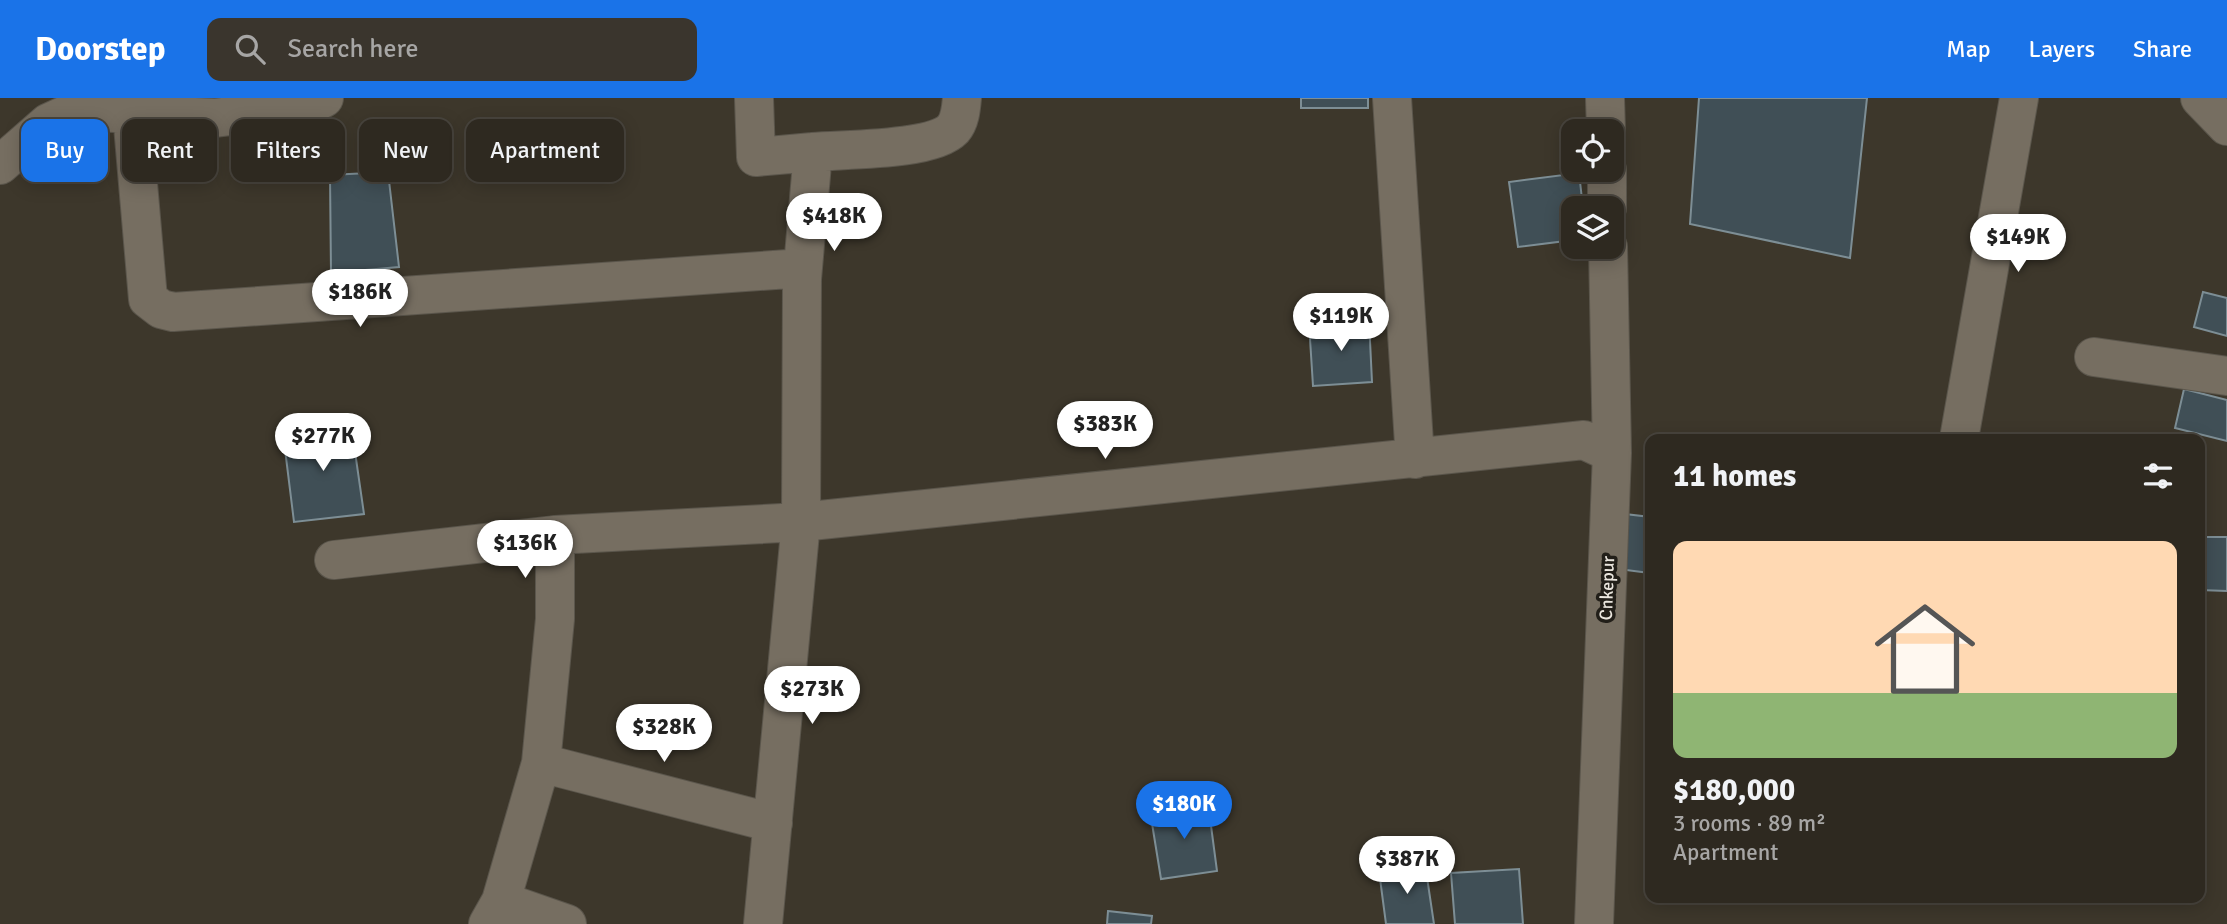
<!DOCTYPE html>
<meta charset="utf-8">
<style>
:root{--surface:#2e2920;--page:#3a352d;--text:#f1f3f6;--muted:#a7a6a5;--line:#49453e;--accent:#1a73e8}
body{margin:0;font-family:Signika,sans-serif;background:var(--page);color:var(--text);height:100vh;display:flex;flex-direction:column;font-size:26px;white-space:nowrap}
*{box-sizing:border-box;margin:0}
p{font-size:23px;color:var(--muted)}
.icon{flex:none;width:38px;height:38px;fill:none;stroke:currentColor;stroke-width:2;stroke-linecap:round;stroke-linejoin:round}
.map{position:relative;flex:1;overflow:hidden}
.drawer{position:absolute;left:1645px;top:336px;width:560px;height:469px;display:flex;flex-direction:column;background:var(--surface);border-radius:14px;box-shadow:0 4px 18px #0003,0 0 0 2px var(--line)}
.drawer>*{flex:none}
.top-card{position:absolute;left:21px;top:21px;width:665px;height:63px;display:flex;gap:14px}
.fabs{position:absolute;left:1561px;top:21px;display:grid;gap:14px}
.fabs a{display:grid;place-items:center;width:63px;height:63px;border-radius:14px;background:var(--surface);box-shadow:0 4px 18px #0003,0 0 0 2px var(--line);font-size:35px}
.price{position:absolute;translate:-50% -60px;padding:0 16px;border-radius:24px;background:#fff;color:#222;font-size:23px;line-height:46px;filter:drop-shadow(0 2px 4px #0008)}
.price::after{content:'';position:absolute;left:50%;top:42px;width:21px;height:16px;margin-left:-10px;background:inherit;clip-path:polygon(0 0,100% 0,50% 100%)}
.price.selected{background:var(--accent);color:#fff}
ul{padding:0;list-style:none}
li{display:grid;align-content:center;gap:14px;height:371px;padding:0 28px}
li span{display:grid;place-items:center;height:217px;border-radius:14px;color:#555}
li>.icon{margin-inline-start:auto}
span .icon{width:126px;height:126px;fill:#fffc;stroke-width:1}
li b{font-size:30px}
h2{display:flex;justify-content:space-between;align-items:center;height:84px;padding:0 28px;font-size:30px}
.chip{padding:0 24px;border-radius:14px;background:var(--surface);box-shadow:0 4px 18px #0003,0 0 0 2px var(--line);font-size:24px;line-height:63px}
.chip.selected{background:var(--accent);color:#fff}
header{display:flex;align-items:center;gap:42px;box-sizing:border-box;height:98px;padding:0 35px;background:var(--accent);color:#fff}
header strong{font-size:33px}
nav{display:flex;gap:38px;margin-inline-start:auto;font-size:24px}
.search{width:490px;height:63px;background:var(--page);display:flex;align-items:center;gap:18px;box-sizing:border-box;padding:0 24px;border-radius:14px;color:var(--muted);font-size:26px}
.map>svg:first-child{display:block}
.building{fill:#404f56;stroke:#7d8e95;stroke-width:2}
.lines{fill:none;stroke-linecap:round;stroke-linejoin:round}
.street-casing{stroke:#5b564c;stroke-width:40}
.street{stroke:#766e61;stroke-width:38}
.labels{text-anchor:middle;stroke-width:7;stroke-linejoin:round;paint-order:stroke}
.street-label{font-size:18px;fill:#eae6de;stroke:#221f19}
</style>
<header>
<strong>Doorstep</strong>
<div class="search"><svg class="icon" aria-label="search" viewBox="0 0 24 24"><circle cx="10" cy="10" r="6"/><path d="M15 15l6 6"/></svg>Search here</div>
<nav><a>Map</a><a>Layers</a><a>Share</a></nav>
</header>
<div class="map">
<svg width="2227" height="826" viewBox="0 0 2227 826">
<rect width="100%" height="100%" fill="#3d372b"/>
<path class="building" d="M1301,0H1368V10H1301Z
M1699,0H1867L1850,160L1690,126Z
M388,74L399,169L331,175L330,77Z
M1579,75L1583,110H1573V142L1518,149L1509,84Z
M2203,194L2227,200V238L2194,229Z
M1369,222L1372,284L1313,288L1309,225Z
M2184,291L2227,302V343L2175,330Z
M351,326L364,416L294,424L283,335Z
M1625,416L1650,419V475L1618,471Z
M2200,439H2227V493L2200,492Z
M1208,705L1217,773L1161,781L1150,713Z
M1425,766L1434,826H1386L1379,773Z
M1519,771L1523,826H1455L1451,775Z
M1108,813L1152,818L1151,826H1107Z"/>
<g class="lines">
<g class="street-casing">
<path id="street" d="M754,0L756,59L813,54
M1392,0L1415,361
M1605,0L1606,33
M2200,0L2227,28
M132,16L148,201L161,211L173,214L803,170
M0,67L48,25L74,13L215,20L308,8L324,0
M1607,72V110
M1608,149L1612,355
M2094,259L2227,278
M1959,341L2019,0
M334,462L555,437
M541,665L773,725
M501,803L567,826
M488,826L501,803L541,665L555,521V437L801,424L1584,342L1612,355L1594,826
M763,826L801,424L802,181L813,54C845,51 932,53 953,31C960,23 961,11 962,0"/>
</g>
<use href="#street" class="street"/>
</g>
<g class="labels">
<g class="street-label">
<text transform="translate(1607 490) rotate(-88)" y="6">Cnkepur</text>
</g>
</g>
</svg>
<div class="fabs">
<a><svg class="icon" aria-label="locate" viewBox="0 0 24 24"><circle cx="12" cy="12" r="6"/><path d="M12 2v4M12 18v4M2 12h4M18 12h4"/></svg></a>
<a><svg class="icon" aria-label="layers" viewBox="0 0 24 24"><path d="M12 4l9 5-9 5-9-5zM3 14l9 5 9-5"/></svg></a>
</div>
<b class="price" style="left:834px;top:155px">$418K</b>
<b class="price" style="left:2018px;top:176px">$149K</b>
<b class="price" style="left:360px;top:231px">$186K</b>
<b class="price" style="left:1341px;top:255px">$119K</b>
<b class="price" style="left:1105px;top:363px">$383K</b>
<b class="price" style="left:323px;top:375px">$277K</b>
<b class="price" style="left:525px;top:482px">$136K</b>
<b class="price" style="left:812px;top:628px">$273K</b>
<b class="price" style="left:664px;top:666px">$328K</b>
<b class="price selected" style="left:1184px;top:743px">$180K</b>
<b class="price" style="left:1407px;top:798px">$387K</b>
<div class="top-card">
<a class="chip selected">Buy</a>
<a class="chip">Rent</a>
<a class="chip">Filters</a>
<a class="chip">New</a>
<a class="chip">Apartment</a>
</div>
<section class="drawer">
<h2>11 homes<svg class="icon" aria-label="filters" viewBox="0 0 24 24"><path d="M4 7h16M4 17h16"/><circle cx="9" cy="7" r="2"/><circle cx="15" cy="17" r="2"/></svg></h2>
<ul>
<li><span style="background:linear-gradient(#ffd9b3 70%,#8fb573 0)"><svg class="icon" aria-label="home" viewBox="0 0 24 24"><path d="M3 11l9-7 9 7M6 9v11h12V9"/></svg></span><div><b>$180,000</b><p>3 rooms · 89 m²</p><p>Apartment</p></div></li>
</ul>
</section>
</div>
